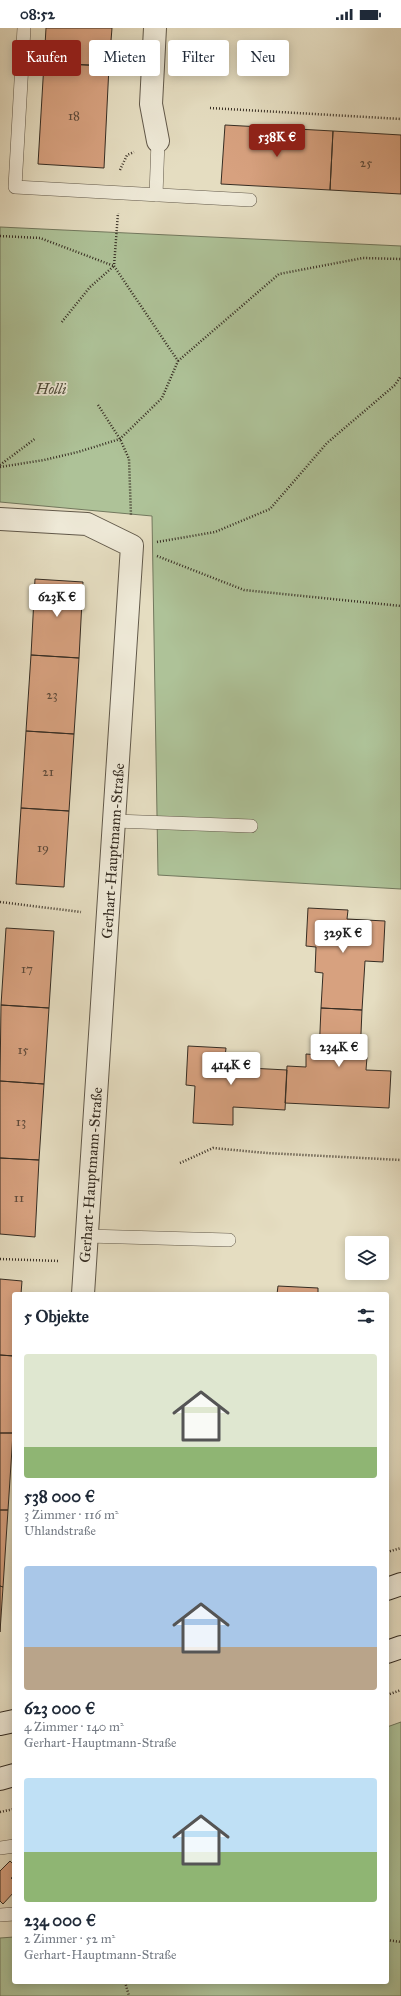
<!DOCTYPE html>
<html lang="de">
<meta charset="utf-8">
<style>
:root{--surface:#fff;--page:#f2f2f3;--text:#1f2937;--muted:#747a83;--accent:#8f2418}
body{margin:0;font-family:"IM FELL Great Primer",serif;background:var(--page);color:var(--text);height:100vh;display:flex;flex-direction:column;font-size:15px;white-space:nowrap}
*{box-sizing:border-box;margin:0}
p{font-size:13px;color:var(--muted)}
.icon{flex:none;width:22px;height:22px;fill:none;stroke:currentColor;stroke-width:2;stroke-linecap:round;stroke-linejoin:round}
.map{position:relative;flex:1;overflow:hidden}
.side{position:absolute;left:12px;top:1264px;width:377px;height:692px;display:flex;flex-direction:column;background:var(--surface);border-radius:4px;box-shadow:0 2px 10px #0003}
.side>*{flex:none}
.guide{position:absolute;left:12px;top:12px;width:377px;height:36px;display:flex;gap:8px}
.controls{position:absolute;left:345px;top:1208px;display:grid;gap:8px}
.controls a{display:grid;place-items:center;width:44px;height:44px;border-radius:4px;background:var(--surface);box-shadow:0 2px 10px #0003;font-size:20px}
.price{position:absolute;translate:-50% -34px;padding:0 9px;border-radius:4px;background:#fff;color:#222;font-size:13px;line-height:26px;filter:drop-shadow(0 1px 2px #0008)}
.price::after{content:'';position:absolute;left:50%;top:24px;width:12px;height:9px;margin-left:-6px;background:inherit;clip-path:polygon(0 0,100% 0,50% 100%)}
.price.active{background:var(--accent);color:#fff}
ul{padding:0;list-style:none}
li{display:grid;align-content:center;gap:8px;height:212px;padding:0 12px}
li span{display:grid;place-items:center;height:124px;border-radius:4px;color:#555}
li>.icon{margin-inline-start:auto}
span .icon{width:72px;height:72px;fill:#fffc;stroke-width:1}
li b{font-size:17px}
h2{display:flex;justify-content:space-between;align-items:center;height:48px;padding:0 12px;font-size:17px}
.chip{padding:0 14px;border-radius:4px;background:var(--surface);box-shadow:0 2px 10px #0003;font-size:14px;line-height:36px}
.chip.active{background:var(--accent);color:#fff}
.status{display:flex;justify-content:space-between;align-items:center;height:28px;padding:0 20px;background:var(--surface);direction:ltr}
.status svg{height:11px;fill:currentColor}
.map>svg:first-child{display:block}
.green{fill:#aec298;stroke:#72785e}
.building{fill:#d7a17f;stroke:#362d23}
.lines{fill:none;stroke-linecap:round;stroke-linejoin:round}
.lane-casing{stroke:#62594a;stroke-width:14}
.street-casing{stroke:#62594a;stroke-width:24}
.secondary-casing{stroke:#362d23;stroke-width:24}
.path{stroke:#362d23;stroke-width:2.5;stroke-dasharray:1 2;stroke-linecap:butt}
.lane{stroke:#eee9d7;stroke-width:13}
.street{stroke:#eee9d7;stroke-width:22}
.secondary{stroke:#eee9d7;stroke-width:22}
.labels{text-anchor:middle;stroke-width:3.5;stroke-linejoin:round;paint-order:stroke}
.number-label{font-size:13px;fill:#5e4a3a}
.park-label{font-size:15px;font-style:italic;fill:#4e4b3a;stroke:#eee9d7}
.street-label{font-size:15px;fill:#362d23;stroke:#eee9d7}
</style>
<div class="status"><b>08:52</b><svg viewBox="0 0 49 12"><path d="M0 12V9h3v3zM5 12V6h3v6zM10 12V3h3v9zM15 12V0h3v12zM26 1h20v11H26zM47 4h2v5h-2z"/></svg></div>
<div class="map">
<svg width="401" height="1968" viewBox="0 0 401 1968">
<rect width="100%" height="100%" fill="#e5ddc1"/>
<filter id="stains"><feTurbulence type="fractalNoise" baseFrequency=".005" numOctaves="4"/><feColorMatrix values="0 0 0 0 .2 0 0 0 0 .09 0 0 0 0 .02 0 0 0 .5 -.17"/></filter>
<radialGradient id="worn" r=".72"><stop offset=".6" stop-color="#630" stop-opacity="0"/><stop offset="1" stop-color="#630" stop-opacity=".3"/></radialGradient>
<path class="green" d="M0,199L401,218V861L158,847L152,488L0,474Z
M401,1694V1968H0V1910L14,1909V1954H387V1699Z"/>
<path class="building" d="M46,0H112L109,38L44,35Z
M44,35L109,38L104,140L38,136Z
M225,97L333,103L330,162L221,156Z
M333,103L401,107V166L330,162Z
M35,551L83,554L79,630L31,627Z
M31,627L79,630L74,706L26,703Z
M26,703L74,706L69,783L21,780Z
M21,780L69,783L64,859L16,856Z
M308,880L348,882L347,891L385,893L383,934L365,933L362,982L321,980L323,945L315,944L316,919L306,918Z
M6,900L54,903L49,980L1,977Z
M1,977L49,980L44,1056L0,1053Z
M321,980L362,982L360,1029H367L366,1042L391,1043L389,1080L285,1075L287,1038L306,1039V1026L319,1027Z
M188,1018L226,1020L225,1030L250,1031L249,1040L287,1042L285,1082L233,1079V1097L193,1095L195,1058L186,1057Z
M0,1053L44,1056L39,1132L0,1130Z
M0,1130L39,1132L35,1209L0,1206Z
M0,1251L22,1253L21,1266H14V1328L0,1327Z
M278,1258L318,1260V1266H277Z
M0,1327L14,1328L13,1405H0Z
M0,1405H13L8,1482H0Z
M0,1482H8L3,1559L0,1558Z
M0,1558L3,1559L0,1604Z
M10,1833L14,1837V1848L11,1850L14,1853V1864L3,1876L0,1873V1843Z"/>
<g class="lines">
<g class="lane-casing">
<path id="lane" d="M24,0L15,159L250,172
M156,167L158,113
M115,793L251,798
M87,1208L229,1212
M0,1820L14,1818
M0,1887L14,1886"/>
</g>
<g class="street-casing">
<path id="street" d="M155,0L151,76L158,113
M0,491L87,496L132,518L83,1266"/>
</g>
<g class="secondary-casing">
<path id="secondary" d="M387,1561L401,1556
M387,1624L401,1619
M0,1696L14,1693
M0,1751L14,1747"/>
</g>
<path class="path" d="M210,80L401,91
M120,142L127,127L134,124
M0,208L40,210L114,238L90,259L61,295
M178,333L279,246L363,230L401,231
M98,377L120,411L129,431L131,488
M0,437L36,410
M0,439L44,432L78,424L120,411L162,370L178,333L114,238L118,185
M157,514L215,504L270,481L327,415L395,357L401,348
M157,528L244,562L401,578
M0,874L81,884
M180,1135L213,1120L266,1125L401,1132
M0,1231L59,1233
M387,1524L401,1520
M387,1667L401,1662
M0,1784L14,1781
M387,1912L401,1914
M125,1954L129,1968"/>
<use href="#lane" class="lane"/>
<use href="#street" class="street"/>
<use href="#secondary" class="secondary"/>
</g>
<g class="labels">
<g class="number-label">
<text x="74" y="92">18</text>
<text x="366" y="139">25</text>
<text x="52" y="671">23</text>
<text x="48" y="748">21</text>
<text x="43" y="824">19</text>
<text x="27" y="945">17</text>
<text x="23" y="1026">15</text>
<text x="21" y="1098">13</text>
<text x="19" y="1174">11</text>
</g>
<g class="park-label">
<text x="51" y="366">Holli</text>
</g>
<g class="street-label">
<text transform="translate(113 823) rotate(-86)" y="5">Gerhart-Hauptmann-Straße</text>
<text transform="translate(91 1147) rotate(-86)" y="5">Gerhart-Hauptmann-Straße</text>
</g>
</g>
<rect width="100%" height="100%" filter="url(#stains)"/>
<rect width="100%" height="100%" fill="url(#worn)"/>
</svg>
<div class="controls">
<a><svg class="icon" aria-label="layers" viewBox="0 0 24 24"><path d="M12 4l9 5-9 5-9-5zM3 14l9 5 9-5"/></svg></a>
</div>
<b class="price active" style="left:277px;top:130px">538K €</b>
<b class="price" style="left:57px;top:590px">623K €</b>
<b class="price" style="left:343px;top:926px">329K €</b>
<b class="price" style="left:339px;top:1040px">234K €</b>
<b class="price" style="left:231px;top:1058px">414K €</b>
<div class="guide">
<a class="chip active">Kaufen</a>
<a class="chip">Mieten</a>
<a class="chip">Filter</a>
<a class="chip">Neu</a>
</div>
<section class="side">
<h2>5 Objekte<svg class="icon" aria-label="filters" viewBox="0 0 24 24"><path d="M4 7h16M4 17h16"/><circle cx="9" cy="7" r="2"/><circle cx="15" cy="17" r="2"/></svg></h2>
<ul>
<li><span style="background:linear-gradient(#dfe7d0 75%,#8fb573 0)"><svg class="icon" aria-label="home" viewBox="0 0 24 24"><path d="M3 11l9-7 9 7M6 9v11h12V9"/></svg></span><div><b>538 000 €</b><p>3 Zimmer · 116 m²</p><p>Uhlandstraße</p></div></li>
<li><span style="background:linear-gradient(#a9c7e8 65%,#b9a48a 0)"><svg class="icon" aria-label="home" viewBox="0 0 24 24"><path d="M3 11l9-7 9 7M6 9v11h12V9"/></svg></span><div><b>623 000 €</b><p>4 Zimmer · 140 m²</p><p>Gerhart-Hauptmann-Straße</p></div></li>
<li><span style="background:linear-gradient(#bfe0f5 60%,#8fb573 0)"><svg class="icon" aria-label="home" viewBox="0 0 24 24"><path d="M3 11l9-7 9 7M6 9v11h12V9"/></svg></span><div><b>234 000 €</b><p>2 Zimmer · 52 m²</p><p>Gerhart-Hauptmann-Straße</p></div></li>
</ul>
</section>
</div>
